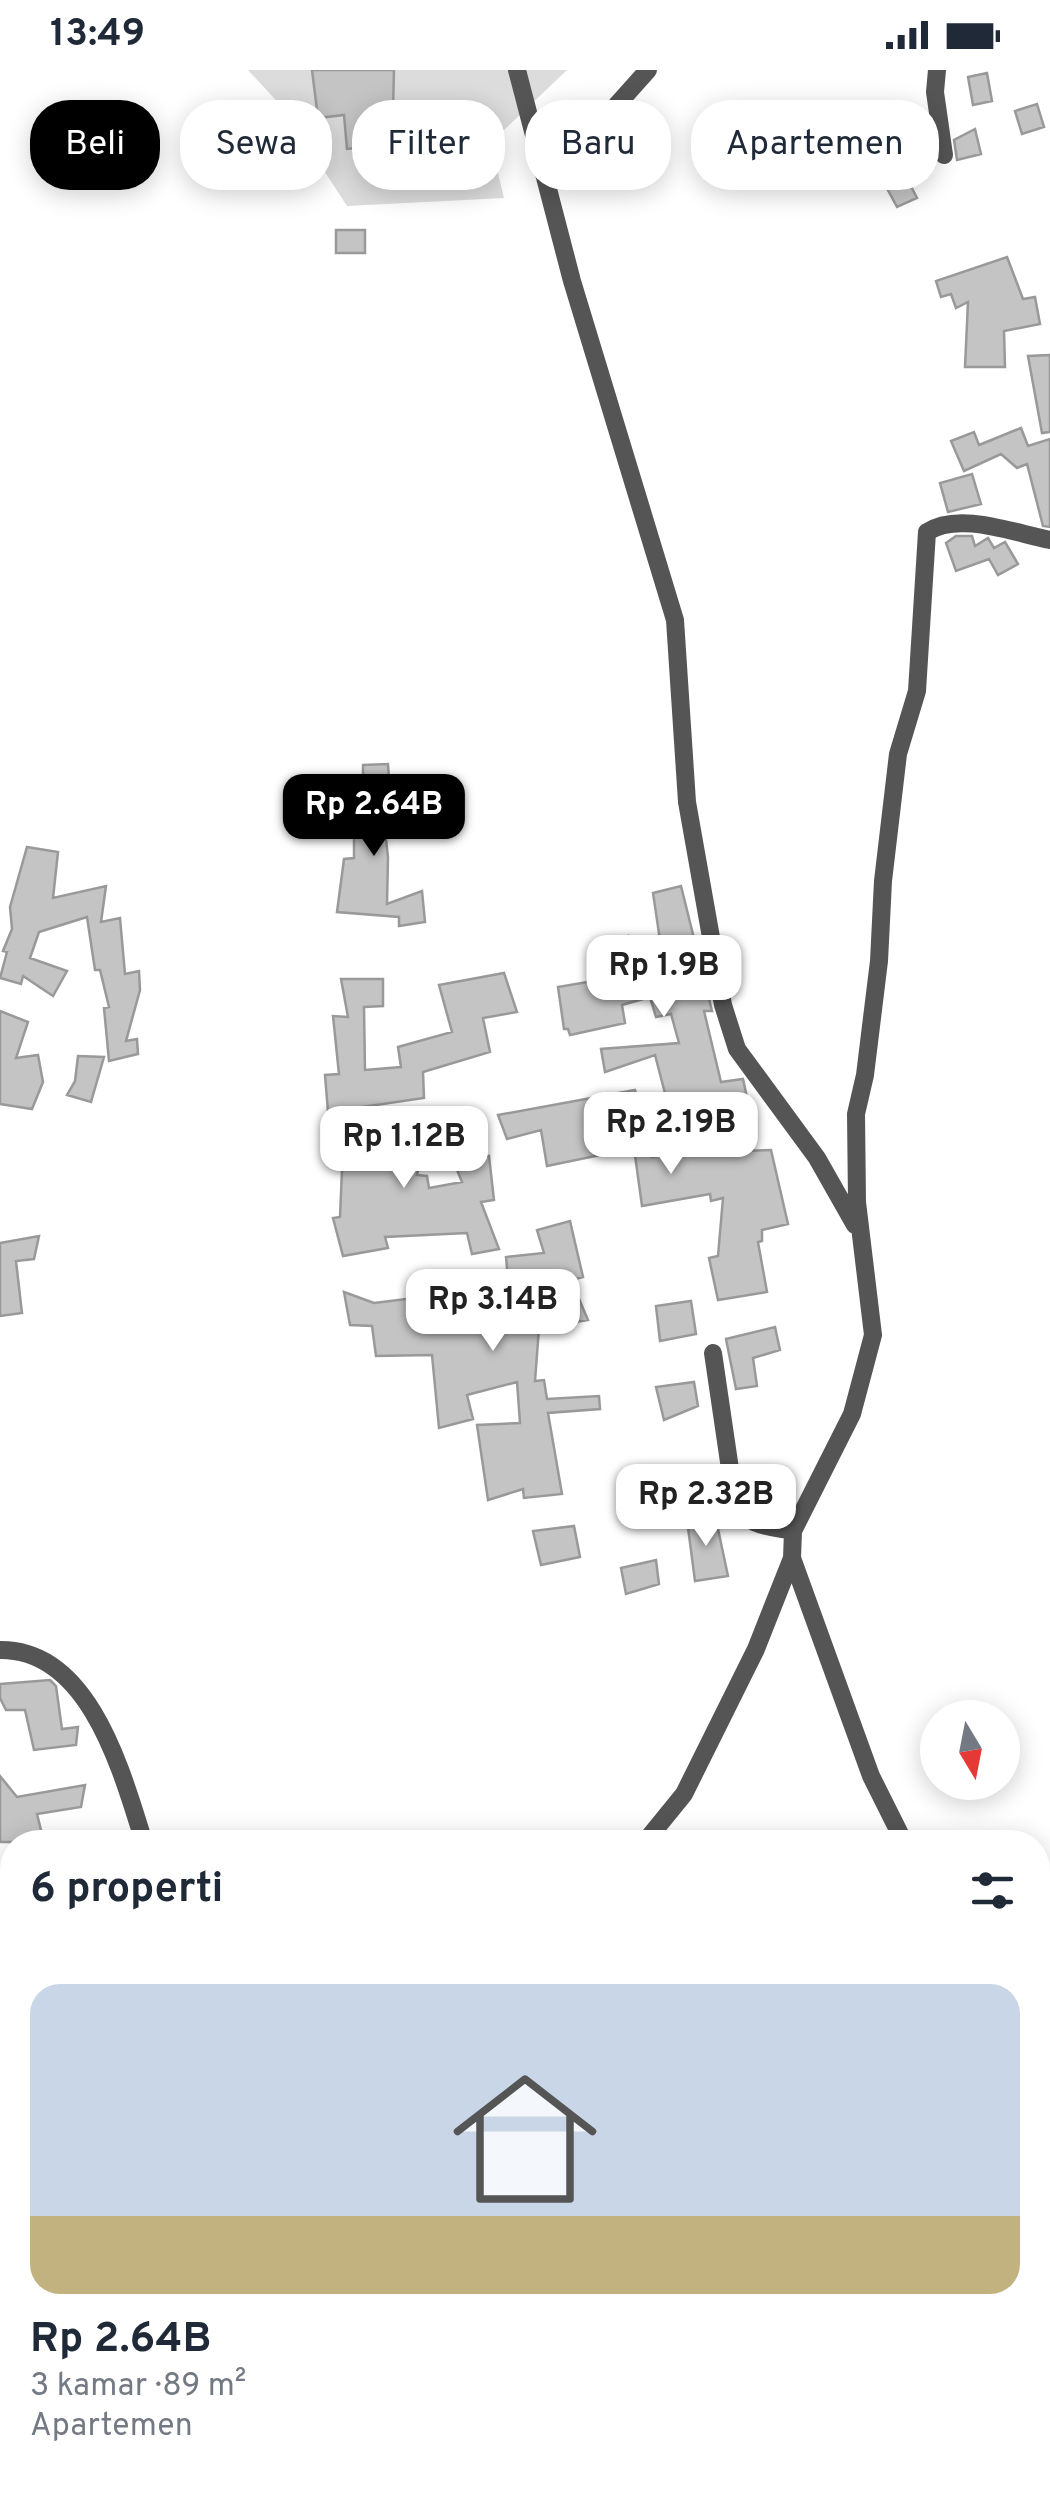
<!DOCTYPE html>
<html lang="id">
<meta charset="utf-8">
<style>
:root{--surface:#fff;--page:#f2f2f3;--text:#1f2937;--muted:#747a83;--accent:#000}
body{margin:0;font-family:Overpass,sans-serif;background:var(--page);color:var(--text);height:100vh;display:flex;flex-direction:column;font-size:38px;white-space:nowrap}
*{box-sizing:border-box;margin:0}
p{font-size:32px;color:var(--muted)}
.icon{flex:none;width:55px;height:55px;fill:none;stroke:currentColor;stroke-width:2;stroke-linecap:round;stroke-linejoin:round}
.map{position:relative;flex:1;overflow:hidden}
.sheet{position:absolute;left:0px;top:1760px;width:1050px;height:672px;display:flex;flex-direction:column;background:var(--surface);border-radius:40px 40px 0 0;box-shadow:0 5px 25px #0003}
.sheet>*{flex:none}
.top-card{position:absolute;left:30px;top:30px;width:990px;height:90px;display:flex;gap:20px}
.needle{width:65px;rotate:170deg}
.fabs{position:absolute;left:920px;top:1630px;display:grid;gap:20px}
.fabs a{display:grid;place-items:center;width:100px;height:100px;border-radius:50%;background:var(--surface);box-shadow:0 5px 25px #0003;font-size:50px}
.price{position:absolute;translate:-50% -85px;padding:0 22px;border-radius:20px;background:#fff;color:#222;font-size:32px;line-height:65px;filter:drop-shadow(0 2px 5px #0008)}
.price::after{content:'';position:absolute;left:50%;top:60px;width:30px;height:22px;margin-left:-15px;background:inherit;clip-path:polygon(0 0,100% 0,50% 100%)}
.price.on{background:var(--accent);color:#fff}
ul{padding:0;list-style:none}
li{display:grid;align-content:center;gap:20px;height:530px;padding:0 30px}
li span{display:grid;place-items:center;height:310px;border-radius:30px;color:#555}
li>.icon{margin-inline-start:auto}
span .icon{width:180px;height:180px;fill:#fffc;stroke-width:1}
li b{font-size:42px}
h2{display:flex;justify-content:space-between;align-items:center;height:120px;padding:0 30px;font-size:42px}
.tag{padding:0 35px;border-radius:40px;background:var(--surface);box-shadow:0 5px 25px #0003;font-size:35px;line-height:90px}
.tag.on{background:var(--accent);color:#fff}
.status{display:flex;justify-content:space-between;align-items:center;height:70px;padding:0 50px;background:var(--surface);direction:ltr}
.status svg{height:28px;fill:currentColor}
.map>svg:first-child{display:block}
.green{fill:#dcdcdc}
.building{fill:#c4c4c4;stroke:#999;stroke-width:2.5}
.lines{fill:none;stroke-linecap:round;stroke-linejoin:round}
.minor{stroke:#555;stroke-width:18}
</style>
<div class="status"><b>13:49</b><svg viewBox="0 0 49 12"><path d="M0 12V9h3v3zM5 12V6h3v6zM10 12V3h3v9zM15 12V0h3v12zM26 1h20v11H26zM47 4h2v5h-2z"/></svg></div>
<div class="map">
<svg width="1050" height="2431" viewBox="0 0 1050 2431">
<rect width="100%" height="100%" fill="#fff"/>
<path class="green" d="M248,0H567L504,60L494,87L504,128L347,136L284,39Z"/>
<path class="building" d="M312,0H394L392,80L376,81V76L347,79L344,45L318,48Z
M987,3L992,31L973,35L968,7Z
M1037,34L1044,57L1022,64L1015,41Z
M909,47L915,71L893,76L887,52Z
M975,59L981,84L957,90L954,70Z
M902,99L917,128L897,137L882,109Z
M336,160H365V183H336Z
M1007,187L1023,229L1035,227L1040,254L1004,261L1005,297H965L968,232L956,238L951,224L941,227L936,211Z
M1050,285V362L1042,363L1028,286Z
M1021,358L1028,376L1050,369V457L1043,456L1027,394L1017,398L1001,384L964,401L951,371L974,362L979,375Z
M972,404L981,434L948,442L940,413Z
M956,466H972L975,476L988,468L994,478L1005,472L1018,494L998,505L989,489L956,501L946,473Z
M388,694L390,724L381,725L388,787L387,834L422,821L425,852L399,856V847L337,842L344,789L354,788V740H363V695Z
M27,777L58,782L53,828L106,816L101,852L120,848L125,904L139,901L140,920L126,971L137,969L138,984L109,991L104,938L109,937L100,900H95L87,847L39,862L30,888L67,901L53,926L23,906L21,914L0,908L7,882L3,881L12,859L10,837Z
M681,816L712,941H704L721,1012L743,1009L753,1055L677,1069L655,985L605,1002L601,979L679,973L671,944L656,947L650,927L622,935L625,953L570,965L568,959H564L558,917L611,908L601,875L628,866V874L661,877L653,823Z
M504,903L517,942L483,948L490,982L423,1002L424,1028L328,1042L325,1005L339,1004L333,946L348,947L341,909H383V936L364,937L365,1000L401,997L398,977L452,962L439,915Z
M0,941L28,952L16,988L38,985L43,1012L32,1039L0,1034Z
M78,986L104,987L91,1032L67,1025L75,1011Z
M635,1020L652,1087L674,1083L771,1080L788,1154L762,1160V1171L758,1172L767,1222L718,1230L709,1188L718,1186L723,1128L711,1131L710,1124L642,1136L634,1078L547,1096L541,1060L507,1069L498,1045Z
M328,1046L427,1063L417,1105L427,1106L429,1118L462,1112L453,1090L489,1086L494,1130L481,1132L499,1179L472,1184L467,1163L385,1167L388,1178L343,1186L333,1148L340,1147L343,1076L330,1074Z
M570,1151L583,1207L571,1210L588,1250L539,1258L535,1311L544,1310L547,1329L599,1326L600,1339L548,1343L562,1424L524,1428L523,1419L488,1430L477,1355L520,1353L517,1312L467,1325L473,1349L439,1358L432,1285L376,1286L372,1256L350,1255L344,1222L374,1233L431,1226L430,1215L508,1208L506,1187L544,1183L537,1160Z
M39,1166L34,1189L16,1191L22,1243L0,1246V1173Z
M691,1231L696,1264L660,1271L656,1236Z
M775,1257L780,1280L753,1288L757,1316L736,1319L726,1269Z
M694,1312L698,1336L664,1350L656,1317Z
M715,1445L728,1506L695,1511L687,1450Z
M574,1456L580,1487L541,1495L533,1461Z
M656,1490L659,1514L626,1524L621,1498Z
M50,1610L56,1616L62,1659L78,1657L76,1675L34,1680L25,1640H6L0,1628V1614Z
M0,1706L17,1727L85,1715L81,1737L37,1744L44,1772H0Z"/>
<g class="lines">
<path class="minor" d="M517,0L572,211L675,550L687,732L723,935L737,979L817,1088L855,1155
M937,0L935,22L944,85
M540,97L581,75L648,0
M713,1283L735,1433C748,1457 768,1456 793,1461
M0,1580C90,1579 122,1703 144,1772
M645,1772L684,1724L756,1579L792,1488
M904,1772L871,1706L792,1488L793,1461L852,1344L873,1265L857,1132L856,1044L865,1005L879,891L883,811L898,684L917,621L927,462C959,441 1014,463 1050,470
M1038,2378L1047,2431
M412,2420L422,2431
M124,2431L133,2420"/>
</g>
</svg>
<div class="fabs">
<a><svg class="needle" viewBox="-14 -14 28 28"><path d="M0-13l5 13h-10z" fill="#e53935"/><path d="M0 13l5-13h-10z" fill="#747a83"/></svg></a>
</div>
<b class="price on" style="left:374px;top:789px">Rp 2.64B</b>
<b class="price" style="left:664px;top:950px">Rp 1.9B</b>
<b class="price" style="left:671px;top:1107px">Rp 2.19B</b>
<b class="price" style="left:404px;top:1121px">Rp 1.12B</b>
<b class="price" style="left:493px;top:1284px">Rp 3.14B</b>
<b class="price" style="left:706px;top:1479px">Rp 2.32B</b>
<div class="top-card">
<a class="tag on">Beli</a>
<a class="tag">Sewa</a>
<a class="tag">Filter</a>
<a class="tag">Baru</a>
<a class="tag">Apartemen</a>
</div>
<section class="sheet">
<h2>6 properti<svg class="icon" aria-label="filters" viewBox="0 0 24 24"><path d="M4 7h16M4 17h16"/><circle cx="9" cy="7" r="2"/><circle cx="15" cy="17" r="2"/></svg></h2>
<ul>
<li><span style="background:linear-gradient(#c9d6e8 75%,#c2b280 0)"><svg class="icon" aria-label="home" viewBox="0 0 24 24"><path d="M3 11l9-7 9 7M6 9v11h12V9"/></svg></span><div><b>Rp 2.64B</b><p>3 kamar · 89 m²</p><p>Apartemen</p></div></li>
</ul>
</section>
</div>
